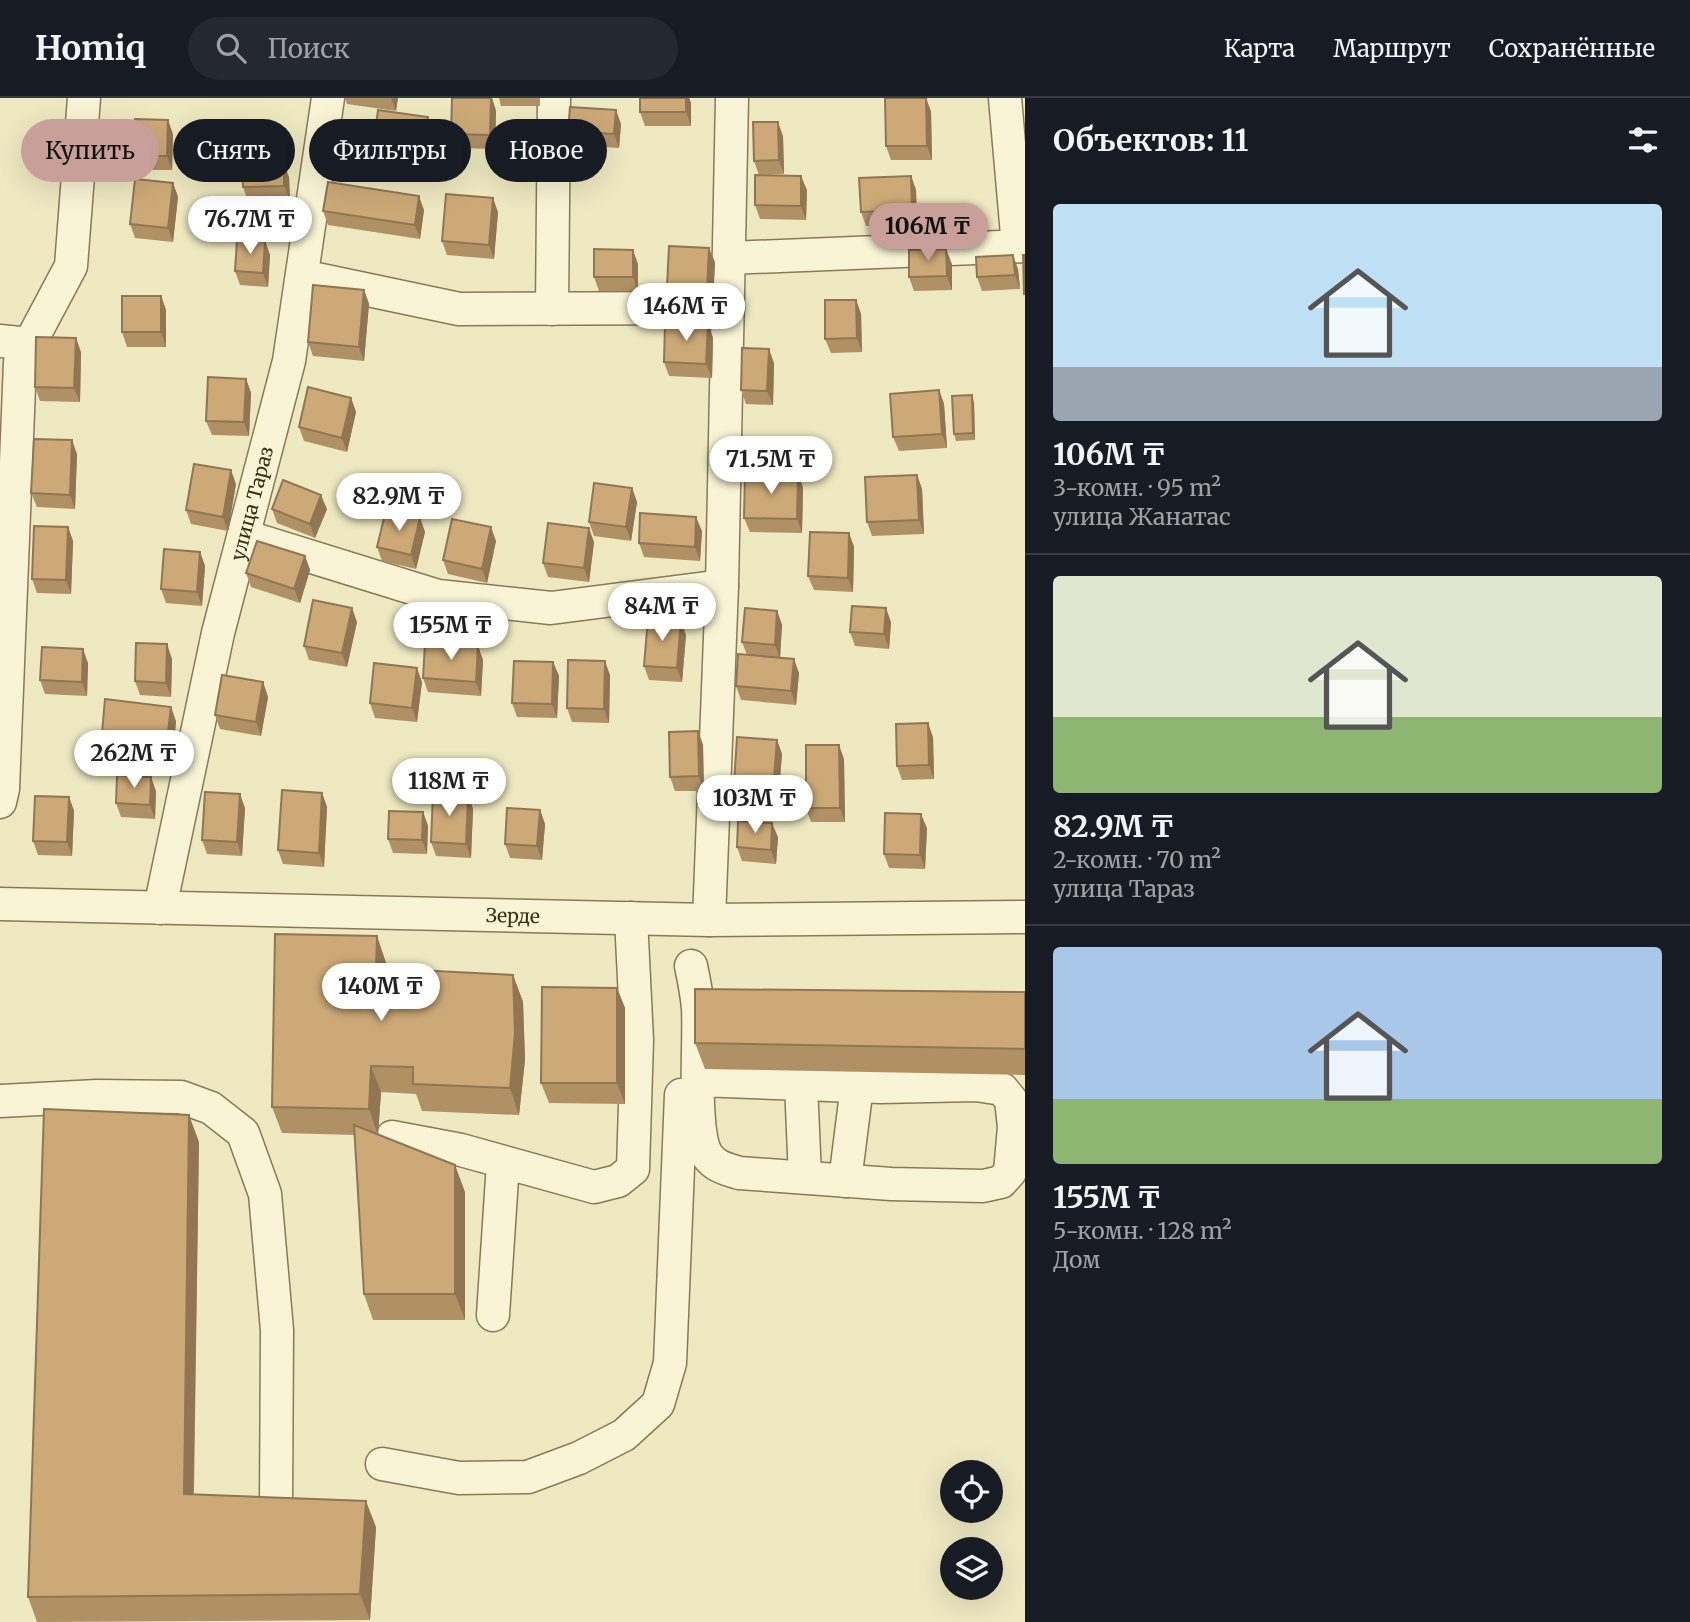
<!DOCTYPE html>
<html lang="ru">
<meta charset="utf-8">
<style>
:root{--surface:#171b24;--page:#242831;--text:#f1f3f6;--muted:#9ea1a6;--line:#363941;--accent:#c8a099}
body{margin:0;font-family:Merriweather,serif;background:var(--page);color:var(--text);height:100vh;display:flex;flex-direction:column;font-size:26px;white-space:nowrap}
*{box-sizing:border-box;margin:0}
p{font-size:23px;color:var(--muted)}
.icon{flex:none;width:38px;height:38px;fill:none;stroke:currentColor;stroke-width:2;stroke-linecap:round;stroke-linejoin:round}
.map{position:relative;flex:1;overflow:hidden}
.drawer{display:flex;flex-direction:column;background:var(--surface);width:665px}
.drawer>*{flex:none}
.top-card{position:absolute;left:21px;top:21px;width:665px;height:63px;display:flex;gap:14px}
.controls{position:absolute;left:940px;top:1362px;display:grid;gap:14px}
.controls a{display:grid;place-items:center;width:63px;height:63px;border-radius:50%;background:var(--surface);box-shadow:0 7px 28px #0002;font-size:35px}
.price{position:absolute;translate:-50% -60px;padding:0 16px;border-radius:24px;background:#fff;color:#222;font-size:23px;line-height:46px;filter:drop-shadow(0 2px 4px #0008)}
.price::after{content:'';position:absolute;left:50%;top:42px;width:21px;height:16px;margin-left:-10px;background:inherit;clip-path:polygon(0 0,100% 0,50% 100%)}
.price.on{background:var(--accent);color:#111}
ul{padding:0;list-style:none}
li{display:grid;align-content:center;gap:14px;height:371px;padding:0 28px}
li+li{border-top:2px solid var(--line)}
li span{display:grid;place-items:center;height:217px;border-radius:7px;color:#555}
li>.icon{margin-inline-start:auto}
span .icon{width:126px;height:126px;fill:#fffc;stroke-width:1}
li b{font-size:30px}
h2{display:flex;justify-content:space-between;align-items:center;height:84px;padding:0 28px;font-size:30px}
.pill{padding:0 24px;border-radius:32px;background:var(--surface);box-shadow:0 7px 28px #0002;font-size:24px;line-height:63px}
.pill.on{background:var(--accent);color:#111}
header{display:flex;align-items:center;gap:42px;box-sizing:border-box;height:98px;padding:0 35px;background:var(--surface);border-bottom:2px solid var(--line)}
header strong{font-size:33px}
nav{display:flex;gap:38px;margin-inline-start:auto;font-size:24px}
.search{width:490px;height:63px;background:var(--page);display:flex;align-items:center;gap:18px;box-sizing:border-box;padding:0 24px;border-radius:38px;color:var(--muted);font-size:26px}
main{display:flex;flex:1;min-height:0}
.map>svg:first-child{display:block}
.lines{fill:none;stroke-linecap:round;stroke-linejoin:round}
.minor-casing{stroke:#887a59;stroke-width:35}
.minor{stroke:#f9f4d5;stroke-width:32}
.wall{fill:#b09166}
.shaded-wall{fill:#907653}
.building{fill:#cda977;stroke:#907653;stroke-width:2}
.labels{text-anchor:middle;stroke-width:5;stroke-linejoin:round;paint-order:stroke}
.street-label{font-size:19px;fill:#372e1d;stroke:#f5f1d1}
</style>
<header>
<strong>Homiq</strong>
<div class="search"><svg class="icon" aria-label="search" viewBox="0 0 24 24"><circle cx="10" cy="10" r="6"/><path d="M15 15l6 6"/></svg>Поиск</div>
<nav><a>Карта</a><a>Маршрут</a><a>Сохранённые</a></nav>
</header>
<main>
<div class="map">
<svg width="1025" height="1524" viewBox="0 0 1025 1524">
<rect width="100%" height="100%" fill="#eee9c1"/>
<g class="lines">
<g class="minor-casing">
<g id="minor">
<path d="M1005,0L1018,148"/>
<path d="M729,160L1025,148"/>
<path d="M302,178L459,211L728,210"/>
<path d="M552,211L554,0"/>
<path d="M0,243L30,246"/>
<path d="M244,438L438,498L551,510L722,488"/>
<path d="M0,704L3,691L20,264L71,168L84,0"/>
<path id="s1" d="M0,806L709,822L1025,819"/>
<path id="s2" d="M160,810L218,535L289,263L328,0"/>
<path d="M709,822L722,488L732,0"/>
<path d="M691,868C694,882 697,897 698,911C700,943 692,1032 707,1057C715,1069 727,1071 739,1075L891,1086L983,1088L1001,1084L1010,1074L1014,1029L1011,1002L1002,991L976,987L881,989L699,982"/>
<path d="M801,986L805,1079"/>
<path d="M0,1003L97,998L181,999L211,1010L243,1035L265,1096L277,1232L276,1409"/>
<path d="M392,1039L461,1052L594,1089L618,1083L633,1071L637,942L631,820"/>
<path d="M845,1083L857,988"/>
<path d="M493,1217L503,1065"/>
<path d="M382,1366L459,1380L528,1379L579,1360L624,1337L658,1306L670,1265L681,997"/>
</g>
</g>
<use href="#minor" class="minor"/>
</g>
<path class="wall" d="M345,0H398L396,13L347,6Z
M492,0L496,13L495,51L456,50L451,36Z
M499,0H540V8H501Z
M640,0H689L691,5V28H645L640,14Z
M926,0L931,14L932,62H891L886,48Z
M621,26L619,50L574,47L568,33Z
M433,33L428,72L378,65L373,51Z
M173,36L172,72H140L135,58Z
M783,38L784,76L759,77L754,63Z
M261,40L260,66L289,79L290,102L248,103L243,89L242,67H229L224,53Z
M911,78L916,92L917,126L866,128L861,114Z
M173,85L178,99L173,144L135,140L130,126Z
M807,92L806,122L760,121L755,107Z
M424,112L420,141L328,127L323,113Z
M498,114L494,161L447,157L442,143Z
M265,143L270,157L268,189L240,187L235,173Z
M715,164L713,205L672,203L667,189Z
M638,166V193H599L594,179Z
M952,166V192L914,193L909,179Z
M1018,171L1020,191L982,193L977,179Z
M364,192L369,206L364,263L313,258L308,244Z
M161,198L166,212V249H127L122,234Z
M856,202L861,216L862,254L831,255L825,241Z
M708,226L713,240L712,280L669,278L664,264Z
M81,254L80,304L40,303L35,289Z
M774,265L773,307L746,306L741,292Z
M246,281L251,295L249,338L212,337L206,323Z
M939,292L944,306L947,350L899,353L893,339Z
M351,300L356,314L347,354L304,343L299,329Z
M974,305L975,342L956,343L954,336Z
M77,356L75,411L37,409L31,395Z
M798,375L803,390L802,435L750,434L744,420Z
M917,377L922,391L924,436L872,438L867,424Z
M236,386L228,433L191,426L186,412Z
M632,390L637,404L631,443L594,438L589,424Z
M272,411H327L315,440L277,425Z
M420,420L425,434L416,471L382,463L377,449Z
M68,429L73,443L71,496L37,495L32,481Z
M702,433L700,463L644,459L639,445Z
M849,435L854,449L853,494L814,492L808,478Z
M496,443L487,485L448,476L443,462Z
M594,444L589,484L548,479L543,465Z
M200,454L205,468L202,508L166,505L161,491Z
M305,458L310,472L300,505L251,489L246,475Z
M777,513L782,527L780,560L799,575L796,607L741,602L736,588L747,557L742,544Z
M357,524L347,569L309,562L304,548Z
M891,524L889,551L855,548L850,534Z
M686,537L682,584L649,582L644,568Z
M478,548L483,562L481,598L428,594L423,580Z
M172,561L171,599L140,597L135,583Z
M553,564L559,578L557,620L517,619L512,605Z
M88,565L87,598L45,596L40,582Z
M610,577L609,625L572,624L567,610Z
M263,584L268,599L261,638L220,631L215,617Z
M422,584L417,624L375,620L370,605Z
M176,623L173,656L107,649L102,635Z
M698,633L703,647L704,693H675L670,679Z
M933,639L934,681L902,682L897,668Z
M777,642L782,656L777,718L738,715L733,701Z
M844,661L845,724H811L806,710Z
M156,693L155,721L121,719L116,705Z
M322,695L327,709L324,769L283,766L278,752Z
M468,697L473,711L471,760L436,758L431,744Z
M69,699L74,713L72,758L38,757L33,743Z
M245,710L242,758L207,756L202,742Z
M540,712L545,726L542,762L510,760L505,746Z
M423,714L428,728L427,756L393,755L388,741Z
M927,730L925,771L889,770L884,756Z
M778,739L776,766L742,763L737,749Z
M377,838L386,865V871L513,877L523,904L525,962L519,1017L422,1013L416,996L381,994L378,1037L465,1094V1222H373L364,1196L355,1037L282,1035L272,1009Z
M617,890L625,910V1006L549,1005L541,985Z
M1025,894V977L705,971L695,945Z
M199,1044L194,1396L376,1429L370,1522L37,1524L28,1499Z"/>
<path class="shaded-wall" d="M391,0H398L396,13Z
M492,0L496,13L495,51L490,37Z
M686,0H689L691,5V28L686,14Z
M926,0L931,14L932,62L927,48Z
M616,12L621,26L619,50L614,36Z
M428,19L433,33L428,72L422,58Z
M168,22L173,36L172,72L167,58Z
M778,24L783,38L784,76L779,62Z
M256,26L261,40L260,68L255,54Z
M284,65L289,79L290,102L284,88Z
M801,78L807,92L806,122L801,108Z
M911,78L916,92L917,126L912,112Z
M173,85L178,99L173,144L168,130Z
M419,98L424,112L420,141L415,127Z
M493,100L498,114L494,161L489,147Z
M265,143L270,157L268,189L263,175Z
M709,150L715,164L713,205L707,191Z
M946,151L952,166V192L947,178Z
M633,152L638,166V193L633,179Z
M1013,157L1018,171L1020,191L1015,177Z
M364,192L369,206L364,263L359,249Z
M161,198L166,212V249L161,234Z
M856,202L861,216L862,254L857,240Z
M708,226L713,240L712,280L706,266Z
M76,240L81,254L80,304L74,290Z
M769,251L774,265L773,307L767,293Z
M246,281L251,295L249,338L244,324Z
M939,292L944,306L947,350L942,336Z
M972,297L974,305L975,342L973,335Z
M351,300L356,314L347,354L342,340Z
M72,342L77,356L75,411L70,397Z
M231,372L236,386L228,433L223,419Z
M798,375L803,390L802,435L797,421Z
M917,377L922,391L924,436L919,422Z
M632,390L637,404L631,443L626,429Z
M321,397L327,411L315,440L310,426Z
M696,419L702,433L700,463L695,449Z
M420,420L425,434L416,471L411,457Z
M68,429L73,443L71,496L66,482Z
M491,429L496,443L487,485L482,471Z
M589,430L594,444L589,484L584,470Z
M849,435L854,449L853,494L848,480Z
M200,454L205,468L202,508L197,494Z
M305,458L310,472L300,505L294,491Z
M352,510L357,524L347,569L342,555Z
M886,510L891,524L889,551L884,536Z
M777,513L782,527L780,561L775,547Z
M681,523L686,537L682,584L677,570Z
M167,546L172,561L171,599L166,585Z
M478,548L483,562L481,598L476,584Z
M83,551L88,565L87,598L82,584Z
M794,561L799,575L796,607L791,593Z
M605,563L610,577L609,625L604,611Z
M553,564L559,578L557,620L552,606Z
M417,570L422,584L417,624L412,610Z
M263,584L268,599L261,638L256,624Z
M171,609L176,623L173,656L167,642Z
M928,625L933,639L934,681L929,667Z
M698,633L703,647L704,693L699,678Z
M777,642L782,656L777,718L772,704Z
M839,647L844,661L845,724L840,710Z
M151,679L156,693L155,721L150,707Z
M322,695L327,709L324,769L319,755Z
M240,696L245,710L242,758L237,744Z
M468,697L473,711L471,760L466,746Z
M69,699L74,713L72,758L67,744Z
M540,712L545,726L542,762L537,748Z
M423,714L428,728L427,756L422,742Z
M921,716L927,730L925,771L920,757Z
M772,725L778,739L776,766L771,752Z
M377,838L386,865L385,897L376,870Z
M513,877L523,904L525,962L519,1017L510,990Z
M617,890L625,910V1006L617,985Z
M371,968L381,994L378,1037L369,1011Z
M189,1017L199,1044L193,1423L184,1396Z
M455,1067L465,1094V1222L455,1196Z
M366,1403L376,1429L370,1522L360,1496Z"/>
<path class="building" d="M452,0H491L490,37L451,36Z
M640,0H686V14H640Z
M885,0H926L927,48H886Z
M570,9L616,12L614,36L568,33Z
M378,12L428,19L422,58L373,51Z
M135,21L168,22L167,58H135Z
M753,24H778L779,62L754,63Z
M225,25L256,26L255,54L224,53Z
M284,65V88L243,89L242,66Z
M755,77L801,78V108L755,107Z
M911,78L912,112L861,114L859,80Z
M135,81L173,85L168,130L130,126Z
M328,84L419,98L415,127L323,113Z
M446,96L493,100L489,147L442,143Z
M237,142L265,143L263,175L235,173Z
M669,148L709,150L707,191L667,189Z
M594,151L633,152V179H594Z
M946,151L947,178L909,179V152Z
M1013,157L1015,177L977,179L976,159Z
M1023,157H1025V196H1024Z
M313,187L364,192L359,249L308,244Z
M122,198H161V234H122Z
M825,202H856L857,240L825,241Z
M665,225L708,226L706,266L664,264Z
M36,239L76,240L74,290L35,289Z
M742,250L769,251L767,293L741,292Z
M208,279L246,281L244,324L206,323Z
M308,289L351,300L342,340L299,329Z
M939,292L942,336L893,339L890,296Z
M972,297L973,335L954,336L952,298Z
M34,341L72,342L70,397L31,395Z
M194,366L231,372L223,419L186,412Z
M745,375H798L797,421L744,420Z
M917,377L919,422L867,424L865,379Z
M283,382L321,397L310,426L272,411Z
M594,385L632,390L626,429L589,424Z
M386,412L420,420L411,457L377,449Z
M640,415L696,419L695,449L639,445Z
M452,421L491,429L482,471L443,462Z
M548,425L589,430L584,470L543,465Z
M34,428L68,429L66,482L32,481Z
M810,434L849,435L848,480L808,478Z
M257,443L305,458L294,491L246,475Z
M164,451L200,454L197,494L161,491Z
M313,502L352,510L342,555L304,548Z
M852,508L886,510L884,536L850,534Z
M745,510L777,513L775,547L742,544Z
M648,520L681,523L677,570L644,568Z
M136,545L167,546L166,585L135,583Z
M425,545L478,548L476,584L423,580Z
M42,549L83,551L82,584L40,582Z
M738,556L794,561L791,593L736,588Z
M568,562L605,563L604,611L567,610Z
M514,563L553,564L552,606L512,605Z
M374,565L417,570L412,610L370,605Z
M222,577L263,584L256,624L215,617Z
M105,601L171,609L167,642L102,635Z
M928,625L929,667L897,668L896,626Z
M698,633L699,678L670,679L669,634Z
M737,639L777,642L772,704L733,701Z
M806,647H839L840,710H806Z
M117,677L151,679L150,707L116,705Z
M282,692L322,695L319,755L278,752Z
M205,694L240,696L237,744L202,742Z
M433,695L468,697L466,746L431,744Z
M35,698L69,699L67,744L33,743Z
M507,710L540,712L537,748L505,746Z
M389,713L423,714L422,742L388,741Z
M885,715L921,716L920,757L884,756Z
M738,723L772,725L771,752L737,749Z
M275,836L377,838L376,870L513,877L515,935L510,990L413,986V969L371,968L369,1011L272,1009Z
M542,889L617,890V985H541Z
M695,891L1025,894V951L695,945Z
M44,1011L189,1017L184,1396L366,1403L360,1496L28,1499Z
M354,1027L455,1067V1196H364Z"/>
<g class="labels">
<g class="street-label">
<text dy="7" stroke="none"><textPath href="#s2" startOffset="415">улица Тараз</textPath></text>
<text dy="7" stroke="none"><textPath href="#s1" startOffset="513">Зерде</textPath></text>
</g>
</g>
</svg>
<div class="controls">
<a><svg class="icon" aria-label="locate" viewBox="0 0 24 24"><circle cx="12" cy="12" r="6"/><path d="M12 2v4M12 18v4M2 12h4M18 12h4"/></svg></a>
<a><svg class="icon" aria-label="layers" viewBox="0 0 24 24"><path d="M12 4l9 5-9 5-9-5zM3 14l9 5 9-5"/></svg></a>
</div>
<b class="price" style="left:250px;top:158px">76.7M ₸</b>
<b class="price on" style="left:928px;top:165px">106M ₸</b>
<b class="price" style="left:686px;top:245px">146M ₸</b>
<b class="price" style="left:771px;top:398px">71.5M ₸</b>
<b class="price" style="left:399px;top:435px">82.9M ₸</b>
<b class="price" style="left:662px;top:545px">84M ₸</b>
<b class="price" style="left:451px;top:564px">155M ₸</b>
<b class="price" style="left:134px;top:692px">262M ₸</b>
<b class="price" style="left:449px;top:720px">118M ₸</b>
<b class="price" style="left:755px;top:737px">103M ₸</b>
<b class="price" style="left:381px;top:925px">140M ₸</b>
<div class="top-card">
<a class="pill on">Купить</a>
<a class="pill">Снять</a>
<a class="pill">Фильтры</a>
<a class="pill">Новое</a>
</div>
</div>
<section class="drawer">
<h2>Объектов: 11<svg class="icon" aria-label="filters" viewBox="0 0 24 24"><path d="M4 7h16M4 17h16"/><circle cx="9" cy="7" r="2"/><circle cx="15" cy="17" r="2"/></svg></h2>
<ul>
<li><span style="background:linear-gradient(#bfe0f5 75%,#9aa5b1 0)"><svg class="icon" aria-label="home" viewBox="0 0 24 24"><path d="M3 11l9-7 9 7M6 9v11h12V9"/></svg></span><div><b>106M ₸</b><p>3-комн. · 95 m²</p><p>улица Жанатас</p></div></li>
<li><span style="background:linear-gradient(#dfe7d0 65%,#8fb573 0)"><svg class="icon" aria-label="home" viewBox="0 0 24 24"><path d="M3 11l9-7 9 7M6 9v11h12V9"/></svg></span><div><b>82.9M ₸</b><p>2-комн. · 70 m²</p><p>улица Тараз</p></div></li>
<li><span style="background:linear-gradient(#a9c7e8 70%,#8fb573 0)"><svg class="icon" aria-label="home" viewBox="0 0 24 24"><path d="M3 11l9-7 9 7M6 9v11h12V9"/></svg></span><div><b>155M ₸</b><p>5-комн. · 128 m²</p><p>Дом</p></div></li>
</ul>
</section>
</main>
